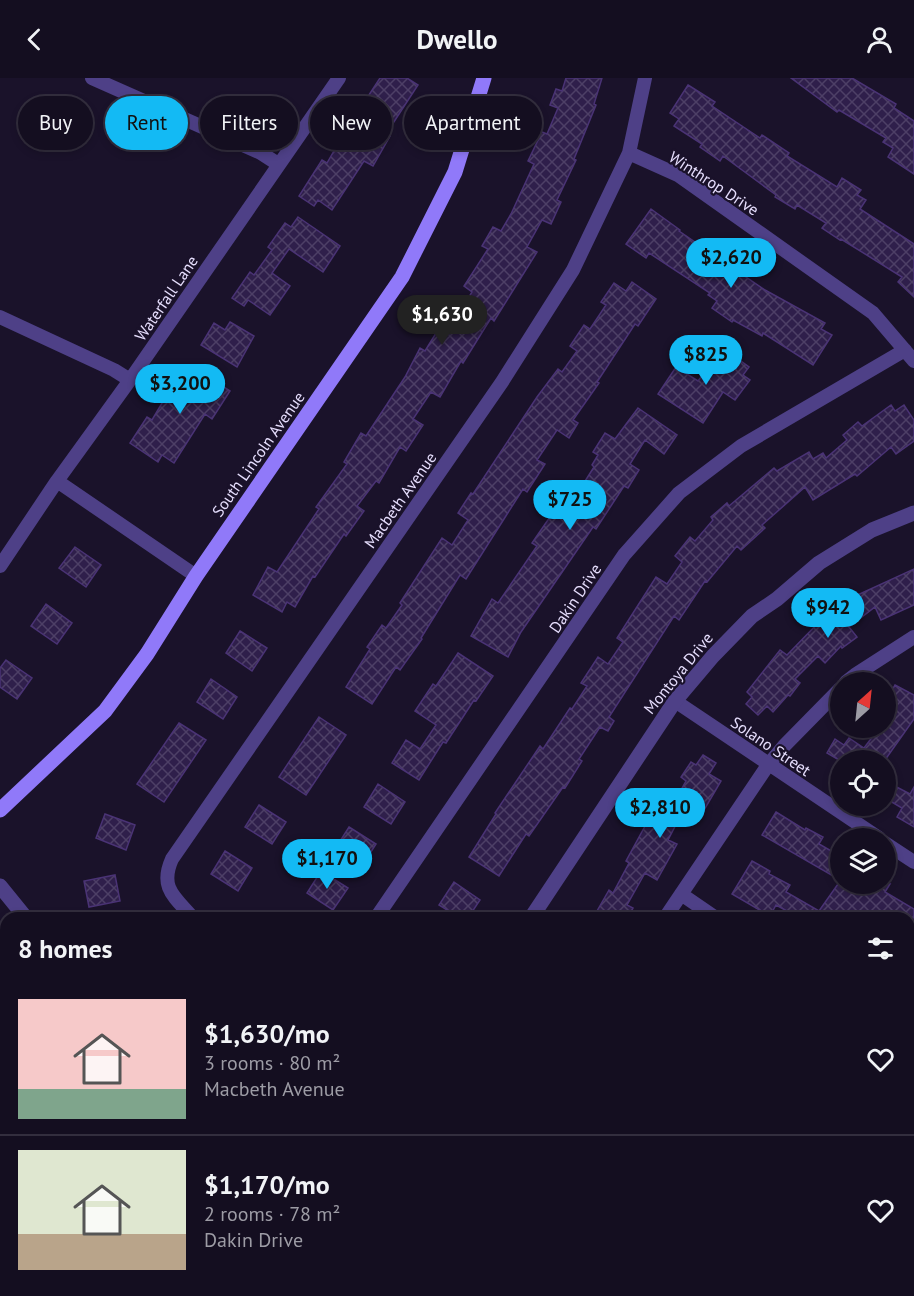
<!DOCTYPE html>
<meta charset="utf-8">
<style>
:root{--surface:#140e20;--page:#1d1729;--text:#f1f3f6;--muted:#9d9ca5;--line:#332e3e;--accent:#13baf4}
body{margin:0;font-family:"PT Sans",sans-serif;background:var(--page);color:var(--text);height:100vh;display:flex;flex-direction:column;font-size:22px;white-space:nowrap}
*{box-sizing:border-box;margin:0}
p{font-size:20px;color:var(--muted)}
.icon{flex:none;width:33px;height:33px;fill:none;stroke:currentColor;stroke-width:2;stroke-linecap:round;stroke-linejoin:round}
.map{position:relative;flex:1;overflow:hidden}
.panel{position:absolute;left:0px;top:834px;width:915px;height:384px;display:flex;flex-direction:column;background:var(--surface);border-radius:18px 18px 0 0;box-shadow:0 3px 9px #0003,0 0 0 2px var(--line)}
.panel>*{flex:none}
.top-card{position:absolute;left:18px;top:18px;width:600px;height:54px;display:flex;gap:12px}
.needle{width:39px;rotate:27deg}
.controls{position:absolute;left:830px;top:594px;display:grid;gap:12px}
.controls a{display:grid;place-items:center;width:66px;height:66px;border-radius:50%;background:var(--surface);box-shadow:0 3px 9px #0003,0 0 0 2px var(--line);font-size:30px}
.price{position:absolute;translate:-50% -51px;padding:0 14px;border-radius:21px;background:var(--accent);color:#111;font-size:20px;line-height:39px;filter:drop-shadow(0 2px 3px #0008)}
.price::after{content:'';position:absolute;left:50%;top:36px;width:18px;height:14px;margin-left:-9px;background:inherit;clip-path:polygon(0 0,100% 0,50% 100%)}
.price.selected{background:#222;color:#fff}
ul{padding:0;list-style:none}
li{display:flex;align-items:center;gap:18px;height:150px;padding:0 18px}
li+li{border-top:2px solid var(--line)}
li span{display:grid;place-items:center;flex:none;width:168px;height:120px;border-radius:0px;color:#555}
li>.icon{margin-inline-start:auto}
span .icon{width:72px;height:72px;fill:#fffc;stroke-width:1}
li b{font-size:26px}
h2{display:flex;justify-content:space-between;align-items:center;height:72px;padding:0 18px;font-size:26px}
.tag{padding:0 21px;border-radius:27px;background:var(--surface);box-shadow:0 3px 9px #0003,0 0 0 2px var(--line);font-size:21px;line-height:54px}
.tag.selected{background:var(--accent);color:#111}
header{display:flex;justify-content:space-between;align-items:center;height:78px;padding:0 18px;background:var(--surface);font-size:27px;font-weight:700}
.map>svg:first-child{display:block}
.building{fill:url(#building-cross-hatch);stroke:#4a3375;stroke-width:1.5}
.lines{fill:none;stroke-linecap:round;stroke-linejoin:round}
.service{stroke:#4e4087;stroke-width:7}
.minor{stroke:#4e4087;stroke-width:14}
.tertiary{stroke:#4e4087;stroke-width:15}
.secondary{stroke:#9079f9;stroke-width:15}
.labels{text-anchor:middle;stroke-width:4.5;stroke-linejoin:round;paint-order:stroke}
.street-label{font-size:16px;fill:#e6defd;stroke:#1a122a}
</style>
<header><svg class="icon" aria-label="back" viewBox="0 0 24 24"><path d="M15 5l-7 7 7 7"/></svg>Dwello<svg class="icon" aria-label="person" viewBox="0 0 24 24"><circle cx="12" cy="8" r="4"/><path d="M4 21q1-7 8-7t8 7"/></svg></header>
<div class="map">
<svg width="914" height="1218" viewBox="0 0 914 1218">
<defs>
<pattern id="building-cross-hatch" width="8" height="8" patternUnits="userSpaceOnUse" patternTransform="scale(1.5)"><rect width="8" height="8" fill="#2f1f4b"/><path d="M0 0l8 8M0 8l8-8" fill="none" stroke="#4d3f66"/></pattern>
</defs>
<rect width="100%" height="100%" fill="#1a122a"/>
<path class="building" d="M380,0H407L418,7L386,56L390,58L373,88L364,83L332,132L318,122L314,128L299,118L322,82L327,85L350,45L361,52L374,29L365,23Z
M566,0H602L594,26L596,27L574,81L576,82L557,122L561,124L551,146L542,142L527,169L537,174L494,243L491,240L463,285L461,283L440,319L431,314L413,341L423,347L406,373L400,369L379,405L376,403L357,428L364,433L346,458L344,456L315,499L313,498L295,529L287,524L282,534L253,517L268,489L277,494L319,431L316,429L347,386L344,384L361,355L366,358L405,299L420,270L425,273L449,234L457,239L472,214L464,208L488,171L482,168L493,149L501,153L511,136L534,86L528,83L542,54L547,56L558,30L550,27L556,11L562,13Z
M791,0H852L896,26L894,30L914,43V96L888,79L893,70L883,64L886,60L839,32L837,34Z
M688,7L715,24L712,28L760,60L762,57L789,75L787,78L837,109L842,100L861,112L857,117L866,122L860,131L914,166V219L898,204L902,199L841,161L840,162L822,150L826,145L797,127L795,131L775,119L776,117L723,78L720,83L700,69L702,66L674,48L679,41L670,35Z
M651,131L680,152L679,153L765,212L825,245L821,251L832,257L813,287L763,255L762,258L733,242L732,244L712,230L717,223L708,217L710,215L649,175L646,180L626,166Z
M298,139L340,168L323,194L289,171L272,195L290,208L270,237L248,222L244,228L232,220L250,194L254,197L272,172L268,169L285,145L291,149Z
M632,204L656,221L638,248L635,246L597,304L599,305L573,342L578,345L569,360L557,352L537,382L545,386L527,414L523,411L466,501L460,497L421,560L422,561L400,592L396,589L372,626L346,609L370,571L367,569L382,547L386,550L402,527L400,525L442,460L452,467L468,442L458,435L471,415L473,416L537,319L558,291L562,294L577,273L570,268L584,247L590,251L606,227L601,224L614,205L626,213Z
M230,244L254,258L237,289L201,267L214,245L225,252Z
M723,270L749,289L743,297L750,302L735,322L723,314L703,345L658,316L676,289L698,303Z
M192,288L230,313L212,341L205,336L174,385L162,377L158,384L130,365L147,339L152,342L181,293L186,296Z
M891,327L895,333L904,327L914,342V363L896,376L891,369L857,398L855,396L813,422L805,409L762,447L765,450L741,472L737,468L707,504L705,503L679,542L674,538L609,639L614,643L608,653L600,649L579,681L582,683L565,710L563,709L529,758L526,756L499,798L469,779L496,736L495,735L540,668L543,671L570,630L572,631L587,608L581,605L598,579L608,586L623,564L617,560L656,499L667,506L682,484L675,478L690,459L695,463L713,442L711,439L727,425L729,428L774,390L777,393L809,374L813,381L823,375L826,380L847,362L843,357L858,344L862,348Z
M638,330L677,357L664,376L645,362L630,386L639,392L628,410L624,408L596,451L593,449L521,554L508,579L471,558L492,521L498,525L537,468L532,465L552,436L561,441L594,389L592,387L598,377L593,374L605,355L615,361Z
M75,469L101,487L86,509L59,490Z
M914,491V527L881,542L875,529L849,549L857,559L842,570L841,568L825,585L818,578L795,601L800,605L790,618L788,617L773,634L767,628L758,637L746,626L752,619L747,614L780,572L787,577L821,542L817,537L847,515L851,520Z
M46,526L72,545L57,566L31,548Z
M240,553L267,570L252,593L226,575Z
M458,575L493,598L476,623L474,622L446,665L443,664L419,702L392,685L406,662L420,671L436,647L415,633L433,606L436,608Z
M6,582L32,600L17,621L0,609V590Z
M211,601L237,619L223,641L197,624Z
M895,607L914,617V641L885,682H839L827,675L835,661L844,667L849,660L864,670L879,650H885V625Z
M319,639L346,657L306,717L279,699Z
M179,645L206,662L164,724L137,706Z
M703,677L716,685L709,696L721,703L700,739L690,733L685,742L680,739L668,762L677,766L657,802L645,795L627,827L633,830L628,840H593L609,812L613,815L629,785L626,783L650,739L662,745L686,703L681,699L691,684L696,687Z
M885,703L910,716L914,709V749L897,739L902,730L885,720Z
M378,706L405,724L391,746L364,729Z
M259,727L286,744L272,766L245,749Z
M776,734L805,752L806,750L823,759L819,766L840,778V802L762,757Z
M105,736L135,747L126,772L96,760Z
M349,749L376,766L362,788L335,771Z
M225,773L252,790L238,813L211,796Z
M752,783L770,793L769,796L790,807L786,814L819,833L838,806H890L885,814L914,831V840H800L776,827L770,838L732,816Z
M321,793L348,810L333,832L307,815Z
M115,797L120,823L89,829L84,803Z
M454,804L480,822L468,840H460L439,827Z"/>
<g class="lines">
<path class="service" d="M0,1006L6,998
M0,1022L6,1030"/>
<path class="minor" d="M92,0L261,75L278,86
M629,75L678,97L873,235L914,283
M0,239L114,292L130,302
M57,403L196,498
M0,488L57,403L130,302L339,0
M846,604L855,597L914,559
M675,623L879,760
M885,765L914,784
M681,816L716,840
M193,840C175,819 159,810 172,781L502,304L573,192L629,75L645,0
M376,840L624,477L679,415L741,368L905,272
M665,840L768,687L784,668L840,611
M909,972L914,974
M909,1142L914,1135
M665,1212L681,1218
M162,1218L168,1212
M854,1218L858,1212"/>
<path class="tertiary" d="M0,808L26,840
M531,840L675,623L713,578L752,538L777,521L819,485L872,452L914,435
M323,1212L328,1218"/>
<path class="secondary" d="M0,732L105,633L147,576L196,498L402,199L455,94L484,0"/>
</g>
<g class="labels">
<g class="street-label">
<text transform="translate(714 105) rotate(33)" y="6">Winthrop Drive</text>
<text transform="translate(166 220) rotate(-56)" y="6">Waterfall Lane</text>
<text transform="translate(258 376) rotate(-55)" y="6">South Lincoln Avenue</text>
<text transform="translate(400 422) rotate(-55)" y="6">Macbeth Avenue</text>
<text transform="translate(575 520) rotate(-56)" y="6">Dakin Drive</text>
<text transform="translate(678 595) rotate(-51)" y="6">Montoya Drive</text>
<text transform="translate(771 668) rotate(34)" y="6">Solano Street</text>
</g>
</g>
</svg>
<div class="controls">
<a><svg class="needle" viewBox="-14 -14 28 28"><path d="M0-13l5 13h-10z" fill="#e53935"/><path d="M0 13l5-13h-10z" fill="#9d9ca5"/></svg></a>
<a><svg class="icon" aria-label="locate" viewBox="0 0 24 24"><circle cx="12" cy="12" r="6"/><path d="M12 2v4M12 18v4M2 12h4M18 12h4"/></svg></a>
<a><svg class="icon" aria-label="layers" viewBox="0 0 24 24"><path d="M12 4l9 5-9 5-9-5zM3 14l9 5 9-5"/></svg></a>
</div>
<b class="price" style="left:731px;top:211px">$2,620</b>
<b class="price selected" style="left:442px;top:268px">$1,630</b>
<b class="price" style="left:706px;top:308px">$825</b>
<b class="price" style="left:180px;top:337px">$3,200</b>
<b class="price" style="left:570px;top:453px">$725</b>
<b class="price" style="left:828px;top:561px">$942</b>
<b class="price" style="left:660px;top:761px">$2,810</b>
<b class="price" style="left:327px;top:812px">$1,170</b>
<div class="top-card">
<a class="tag">Buy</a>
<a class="tag selected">Rent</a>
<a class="tag">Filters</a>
<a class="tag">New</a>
<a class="tag">Apartment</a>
</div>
<section class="panel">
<h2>8 homes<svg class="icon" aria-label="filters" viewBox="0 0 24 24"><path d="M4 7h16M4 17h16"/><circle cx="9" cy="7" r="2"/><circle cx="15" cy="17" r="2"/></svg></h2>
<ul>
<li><span style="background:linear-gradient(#f6c9c9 75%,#7fa58c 0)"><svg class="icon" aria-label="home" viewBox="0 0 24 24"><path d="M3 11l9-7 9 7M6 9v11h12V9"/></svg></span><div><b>$1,630/mo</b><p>3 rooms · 80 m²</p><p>Macbeth Avenue</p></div><svg class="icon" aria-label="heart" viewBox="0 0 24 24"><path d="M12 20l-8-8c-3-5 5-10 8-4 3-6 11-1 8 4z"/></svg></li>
<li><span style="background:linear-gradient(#dfe7d0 70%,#b9a48a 0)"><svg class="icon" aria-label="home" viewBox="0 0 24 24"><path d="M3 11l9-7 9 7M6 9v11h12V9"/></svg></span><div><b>$1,170/mo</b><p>2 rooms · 78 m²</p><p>Dakin Drive</p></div><svg class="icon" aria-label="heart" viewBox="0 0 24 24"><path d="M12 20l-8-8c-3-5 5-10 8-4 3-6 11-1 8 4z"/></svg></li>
</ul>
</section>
</div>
